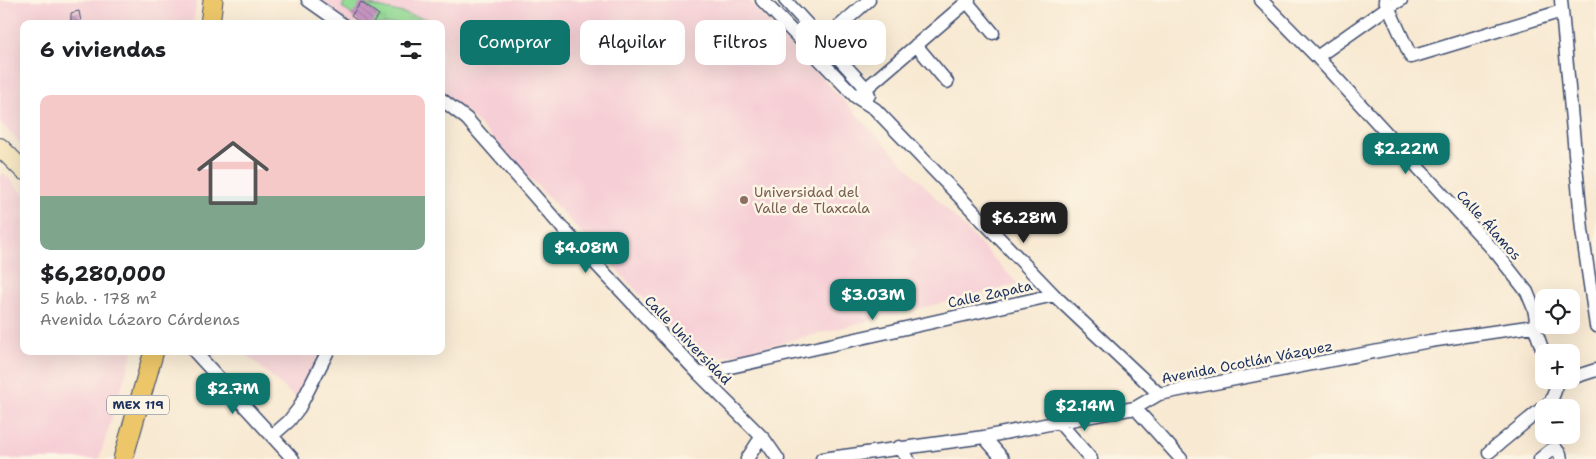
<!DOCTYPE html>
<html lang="es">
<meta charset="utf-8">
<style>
:root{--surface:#fff;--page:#f6f6f6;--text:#202124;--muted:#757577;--accent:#0f766e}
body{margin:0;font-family:"Shantell Sans",sans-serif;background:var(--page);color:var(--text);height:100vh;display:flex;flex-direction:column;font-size:19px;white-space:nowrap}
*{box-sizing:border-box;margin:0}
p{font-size:16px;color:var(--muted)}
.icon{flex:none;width:28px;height:28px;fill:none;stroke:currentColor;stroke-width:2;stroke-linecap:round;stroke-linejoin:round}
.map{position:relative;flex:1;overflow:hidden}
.details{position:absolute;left:20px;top:20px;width:425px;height:335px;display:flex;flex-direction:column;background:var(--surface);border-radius:10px;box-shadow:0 5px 20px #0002}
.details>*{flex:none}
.hud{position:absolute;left:460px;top:20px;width:475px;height:45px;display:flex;gap:10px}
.fabs{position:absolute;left:1535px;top:289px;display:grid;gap:10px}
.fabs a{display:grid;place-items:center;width:45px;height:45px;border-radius:10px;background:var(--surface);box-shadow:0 5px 20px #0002;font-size:25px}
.price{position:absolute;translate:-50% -42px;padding:0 11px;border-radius:10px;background:var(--accent);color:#fff;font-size:16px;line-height:32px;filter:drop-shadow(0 1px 2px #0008)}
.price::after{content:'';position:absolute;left:50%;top:30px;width:15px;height:11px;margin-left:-8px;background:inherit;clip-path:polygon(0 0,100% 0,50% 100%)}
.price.selected{background:#222;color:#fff}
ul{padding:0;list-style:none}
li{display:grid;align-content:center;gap:10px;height:265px;padding:0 20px}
li span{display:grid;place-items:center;height:155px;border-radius:10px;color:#555}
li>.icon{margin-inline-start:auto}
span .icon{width:90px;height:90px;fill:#fffc;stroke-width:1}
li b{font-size:21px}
h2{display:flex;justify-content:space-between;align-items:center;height:60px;padding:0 20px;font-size:21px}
.tag{padding:0 18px;border-radius:10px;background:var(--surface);box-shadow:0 5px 20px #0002;font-size:18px;line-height:45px}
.tag.selected{background:var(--accent);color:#fff}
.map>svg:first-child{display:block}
.built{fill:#f6cfd6}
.grass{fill:url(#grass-tufts);stroke:#58857a}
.building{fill:url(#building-back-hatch)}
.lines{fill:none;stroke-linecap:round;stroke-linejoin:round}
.street-casing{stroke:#3c4b6f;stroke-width:15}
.secondary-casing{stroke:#3c4b6f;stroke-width:20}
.primary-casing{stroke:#3c4b6f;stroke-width:21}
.street{stroke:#fff;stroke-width:12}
.secondary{stroke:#f7e8c3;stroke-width:18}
.primary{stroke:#ecc669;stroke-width:19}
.education-dot{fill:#8d6e63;stroke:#fcf5e5;stroke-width:2}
.labels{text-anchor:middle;stroke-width:5;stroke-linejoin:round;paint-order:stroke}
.shield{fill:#fcf5e5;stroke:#5e6a86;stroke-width:1}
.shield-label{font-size:12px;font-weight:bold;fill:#1b2f5e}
.education-label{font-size:14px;fill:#785e54;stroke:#fcf5e5;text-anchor:start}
.street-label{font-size:14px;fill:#1b2f5e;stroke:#fcf5e5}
</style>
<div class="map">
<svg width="1596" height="459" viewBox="0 0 1596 459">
<defs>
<pattern id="grass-tufts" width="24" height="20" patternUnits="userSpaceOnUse" patternTransform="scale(1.25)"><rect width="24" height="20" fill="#94db95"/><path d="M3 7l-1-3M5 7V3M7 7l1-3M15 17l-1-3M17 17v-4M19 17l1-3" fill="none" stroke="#7fbc83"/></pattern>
<pattern id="building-back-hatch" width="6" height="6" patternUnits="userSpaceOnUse" patternTransform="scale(1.25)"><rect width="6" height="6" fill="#ca98c4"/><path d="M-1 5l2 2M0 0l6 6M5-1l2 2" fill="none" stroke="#a37ca2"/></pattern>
</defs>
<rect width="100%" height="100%" fill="#fcf5e5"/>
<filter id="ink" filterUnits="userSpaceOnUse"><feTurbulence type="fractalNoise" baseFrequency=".02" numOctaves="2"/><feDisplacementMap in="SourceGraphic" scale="10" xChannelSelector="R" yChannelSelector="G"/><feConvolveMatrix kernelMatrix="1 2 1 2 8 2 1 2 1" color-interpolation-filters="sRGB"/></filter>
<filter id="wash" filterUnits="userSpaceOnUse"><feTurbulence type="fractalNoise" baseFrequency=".0096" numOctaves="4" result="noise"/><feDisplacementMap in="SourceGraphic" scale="20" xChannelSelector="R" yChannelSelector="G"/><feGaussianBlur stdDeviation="1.12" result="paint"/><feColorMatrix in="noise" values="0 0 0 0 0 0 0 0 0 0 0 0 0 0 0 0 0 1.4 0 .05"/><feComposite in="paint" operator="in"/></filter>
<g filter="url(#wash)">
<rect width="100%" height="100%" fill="#f8e9d2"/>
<path class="built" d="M0,0H197L193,24H24V148L0,122Z
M318,0H748L1018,284L704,362L471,116L441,92V24H351Z
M2,172L24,194V351H133L99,459H0V180Z
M242,351H321L297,399Z"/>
<path class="grass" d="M346,0H350L431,20L428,24H363L342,7Z"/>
<g id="blocks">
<path class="building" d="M361,2L379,15L372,24H362L351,16Z
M79,11L81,22H71V13Z"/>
</g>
</g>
<g filter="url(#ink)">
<use href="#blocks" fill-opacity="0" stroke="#3c4b6f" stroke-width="1"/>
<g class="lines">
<g class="street-casing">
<path id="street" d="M308,0L342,24
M762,0L856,97L875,109L1054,295L1159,394
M785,0L866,88L869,95
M1261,0L1317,57L1498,255L1527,292L1534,309L1536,319L1534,326L1544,354
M1385,0L1411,57L1562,11
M1561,0L1582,230L1596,326
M967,2L993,33
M818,45L869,0
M916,45L947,82
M1317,57L1388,7L1401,0
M856,97L969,0
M441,99L467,119L566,232L699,374L764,439L778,459
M194,351L293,459
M699,374L1054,295
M1571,378L1596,370
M1135,408L1181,459
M1059,422L1091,459
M272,436L289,421L299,408L328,351
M984,437L1003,459
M899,447L908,459
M1489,452L1551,401L1555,391L1556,381
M747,459L758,442L764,439
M822,459L984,437L1059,422L1135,408L1159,394L1430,341L1534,326
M1540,459L1551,450L1556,449L1560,454L1561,459"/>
</g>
<g class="secondary-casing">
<path id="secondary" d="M0,147L24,171"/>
</g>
<g class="primary-casing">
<path id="primary" d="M210,24L213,0
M123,459L154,351"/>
</g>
<use href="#street" class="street"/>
<use href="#secondary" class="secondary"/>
<use href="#primary" class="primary"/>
</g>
</g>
<circle class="education-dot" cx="744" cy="200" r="5"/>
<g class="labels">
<rect class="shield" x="107" y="395.5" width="62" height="19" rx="4"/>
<g class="shield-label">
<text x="138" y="409">MEX 119</text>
</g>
<g class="education-label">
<text x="754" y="197">Universidad del<tspan x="754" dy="16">Valle de Tlaxcala</tspan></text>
</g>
<g class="street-label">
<text transform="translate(1489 225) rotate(48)" y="5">Calle Álamos</text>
<text transform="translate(990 294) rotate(-12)" y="5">Calle Zapata</text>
<text transform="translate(688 340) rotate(46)" y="5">Calle Universidad</text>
<text transform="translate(1247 362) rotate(-11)" y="5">Avenida Ocotlán Vázquez</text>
</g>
</g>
</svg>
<div class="fabs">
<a><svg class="icon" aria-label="locate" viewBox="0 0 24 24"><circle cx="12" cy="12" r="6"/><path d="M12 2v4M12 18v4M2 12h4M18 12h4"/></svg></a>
<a>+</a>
<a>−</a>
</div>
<b class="price" style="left:1406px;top:175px">$2.22M</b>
<b class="price selected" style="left:1024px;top:244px">$6.28M</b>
<b class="price" style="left:586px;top:274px">$4.08M</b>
<b class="price" style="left:873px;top:321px">$3.03M</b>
<b class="price" style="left:233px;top:415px">$2.7M</b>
<b class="price" style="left:1085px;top:432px">$2.14M</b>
<div class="hud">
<a class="tag selected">Comprar</a>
<a class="tag">Alquilar</a>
<a class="tag">Filtros</a>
<a class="tag">Nuevo</a>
</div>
<section class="details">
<h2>6 viviendas<svg class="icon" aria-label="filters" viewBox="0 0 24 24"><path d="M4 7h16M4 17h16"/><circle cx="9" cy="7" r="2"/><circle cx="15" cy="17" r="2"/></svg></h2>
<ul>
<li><span style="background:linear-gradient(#f6c9c9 65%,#7fa58c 0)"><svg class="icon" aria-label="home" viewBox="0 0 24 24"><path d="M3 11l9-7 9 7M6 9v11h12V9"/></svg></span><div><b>$6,280,000</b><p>5 hab. · 178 m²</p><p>Avenida Lázaro Cárdenas</p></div></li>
</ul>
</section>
</div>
